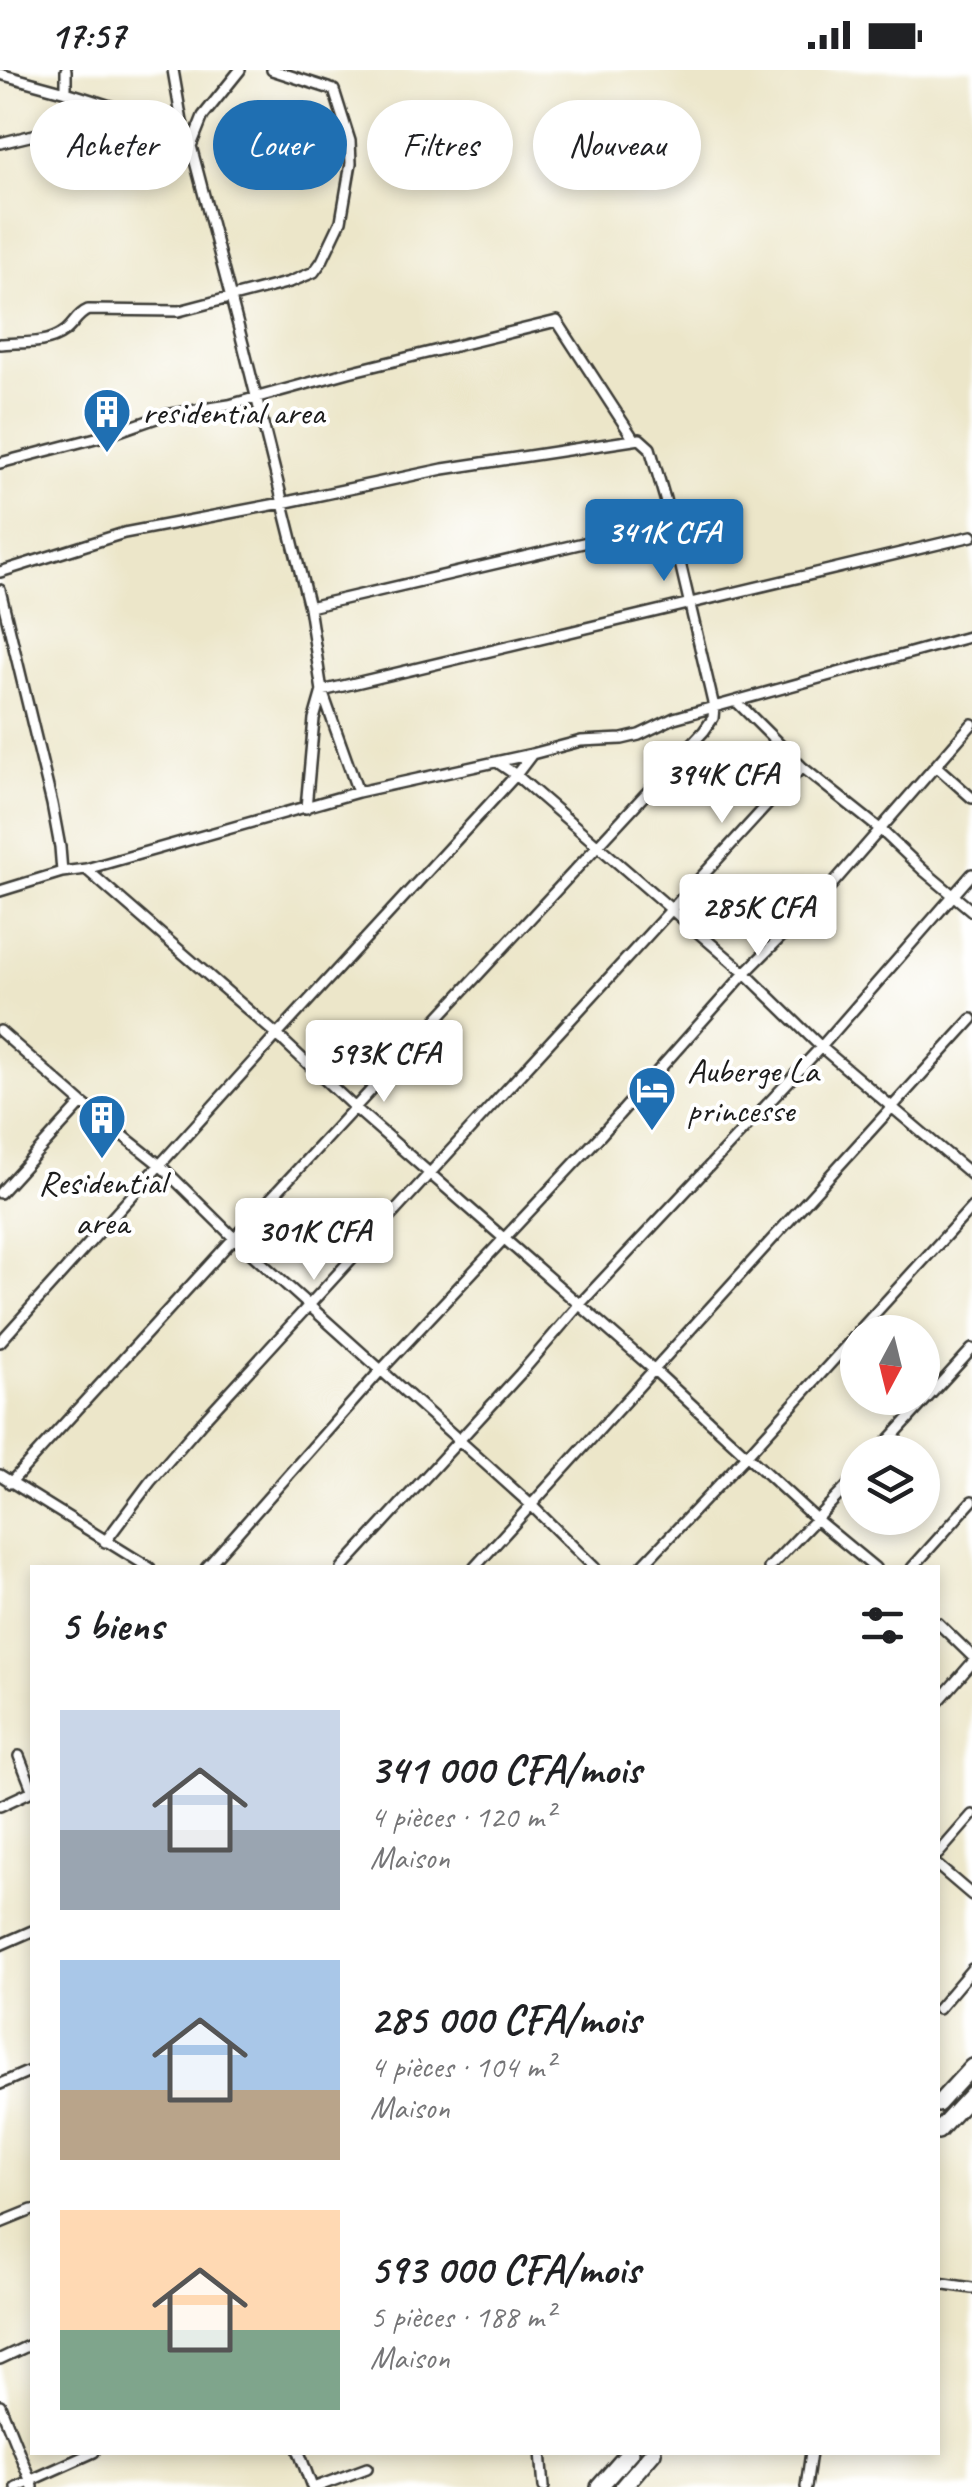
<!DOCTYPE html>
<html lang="fr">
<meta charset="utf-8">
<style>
:root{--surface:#fff;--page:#f6f6f6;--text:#202124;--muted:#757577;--accent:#1f6fb2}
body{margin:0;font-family:Caveat,sans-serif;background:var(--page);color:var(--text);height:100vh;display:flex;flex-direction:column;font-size:38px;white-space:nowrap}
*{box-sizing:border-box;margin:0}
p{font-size:32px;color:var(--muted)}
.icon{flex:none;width:55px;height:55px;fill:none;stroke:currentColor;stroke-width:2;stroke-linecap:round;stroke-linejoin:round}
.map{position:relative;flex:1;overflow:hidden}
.side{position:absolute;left:30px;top:1495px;width:910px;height:890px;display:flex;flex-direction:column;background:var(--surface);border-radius:0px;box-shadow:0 5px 15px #0003}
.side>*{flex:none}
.guide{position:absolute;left:30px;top:30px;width:912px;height:90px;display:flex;gap:20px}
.needle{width:65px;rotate:187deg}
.fabs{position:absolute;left:840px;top:1245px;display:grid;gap:20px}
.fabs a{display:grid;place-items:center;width:100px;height:100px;border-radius:50%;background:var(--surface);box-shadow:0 5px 15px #0003;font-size:50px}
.price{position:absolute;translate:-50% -85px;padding:0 22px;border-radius:10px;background:#fff;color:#222;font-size:32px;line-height:65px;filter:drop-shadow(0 2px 5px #0008)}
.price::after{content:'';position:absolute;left:50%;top:60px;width:30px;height:22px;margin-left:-15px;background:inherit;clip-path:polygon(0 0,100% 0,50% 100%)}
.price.current{background:var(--accent);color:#fff}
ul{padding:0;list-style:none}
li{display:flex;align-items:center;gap:30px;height:250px;padding:0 30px}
li span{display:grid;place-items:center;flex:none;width:280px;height:200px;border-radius:0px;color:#555}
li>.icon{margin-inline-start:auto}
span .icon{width:120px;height:120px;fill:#fffc;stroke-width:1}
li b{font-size:42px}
h2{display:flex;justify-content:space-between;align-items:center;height:120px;padding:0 30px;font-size:42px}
.tag{padding:0 35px;border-radius:45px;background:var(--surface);box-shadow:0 5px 15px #0003;font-size:35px;line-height:90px}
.tag.current{background:var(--accent);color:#fff}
.status{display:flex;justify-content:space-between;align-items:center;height:70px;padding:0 50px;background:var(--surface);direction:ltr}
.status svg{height:28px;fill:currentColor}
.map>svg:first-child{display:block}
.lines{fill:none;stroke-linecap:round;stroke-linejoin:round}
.street-casing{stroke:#3b3a36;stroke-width:14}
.highway-casing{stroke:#3b3a36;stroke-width:20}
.street{stroke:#fff;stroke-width:9}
.highway{stroke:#fff;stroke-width:15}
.labels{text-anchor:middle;stroke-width:8;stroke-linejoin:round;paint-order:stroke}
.poi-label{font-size:35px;fill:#1c1c1c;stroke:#fff;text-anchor:start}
</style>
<div class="status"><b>17:57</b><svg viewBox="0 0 49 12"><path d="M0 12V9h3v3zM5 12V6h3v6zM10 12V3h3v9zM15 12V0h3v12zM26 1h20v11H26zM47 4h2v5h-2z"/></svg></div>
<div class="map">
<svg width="972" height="2417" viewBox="0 0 972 2417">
<rect width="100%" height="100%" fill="#fff"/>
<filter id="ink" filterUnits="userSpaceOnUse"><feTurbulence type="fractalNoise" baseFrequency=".01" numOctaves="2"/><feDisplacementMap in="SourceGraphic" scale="20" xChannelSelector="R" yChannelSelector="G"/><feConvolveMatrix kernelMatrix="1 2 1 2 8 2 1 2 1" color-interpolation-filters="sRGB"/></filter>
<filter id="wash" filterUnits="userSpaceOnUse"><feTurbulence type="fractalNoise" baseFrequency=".0048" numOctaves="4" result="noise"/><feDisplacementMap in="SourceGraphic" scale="40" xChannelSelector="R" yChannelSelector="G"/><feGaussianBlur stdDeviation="2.25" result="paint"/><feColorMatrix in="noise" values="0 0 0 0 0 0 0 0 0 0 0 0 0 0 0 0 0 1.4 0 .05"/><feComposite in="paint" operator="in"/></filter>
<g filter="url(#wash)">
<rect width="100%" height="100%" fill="#ece6c9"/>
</g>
<g filter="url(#ink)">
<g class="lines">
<g class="street-casing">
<path id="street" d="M66,0V22
M173,0L182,52L191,76L244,278L309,537L322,621L358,722
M0,4L66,22L129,42L182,52
M0,73L126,43
M191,76L203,46L240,0
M0,274C20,272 47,275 64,262C74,255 76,245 88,240L179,241L290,212L314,202L322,191L341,151L351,93L350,71L334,20L272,0
M0,393L111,364L165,345L229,335L349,302L557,251L633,368
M0,502L124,463L282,433L443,399L640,369L650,378L665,429L714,637L713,648L704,661L234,1168L10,1413
M0,520L52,734L60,777L62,802
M309,537L669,453
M736,631L802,697L881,760L923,800L972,841
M497,692L516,705L745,903L821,977L972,1105
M936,696L972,728
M306,738L314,649L322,621L972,466
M86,799L277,965L355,1038L653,1299L817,1450L875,1498
M0,821L62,802L86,799L358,722L532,684L581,671L622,669L639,665L674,648L972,566
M0,961L82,1033L160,1095L234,1168L530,1434L595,1498
M0,1123L82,1033
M858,1262L972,1137
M0,1272L277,965L516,705L532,684
M878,1382L972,1279
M0,1405L150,1498
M105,1472L150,1412L202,1352L802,697
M206,1498L381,1300L600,1066L745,903L822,826L972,654
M342,1498L520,1304L579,1235L821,977L972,804
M474,1498L972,949
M640,1498L747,1385L858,1263
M769,1498L858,1405
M912,1498L972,1431
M938,1553L972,1586
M938,1632L972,1593
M19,1686L32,1719
M0,1736L32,1721
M938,1784L972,1745
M938,1796L972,1825
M0,1875L32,1861
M938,1939L972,1899
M0,2014L32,2000
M0,2153L32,2140
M938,2213L972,2218
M0,2289L32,2274
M0,2335L33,2417
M299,2382L312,2417
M541,2382L544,2417
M16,2417L94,2382
M316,2417L367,2398
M806,2417L811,2382"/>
</g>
<g class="highway-casing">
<path id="highway" d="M938,2034L972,1997
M938,2061L972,2024
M599,2417L630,2382
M623,2417L653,2382"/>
</g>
<use href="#street" class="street"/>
<use href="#highway" class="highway"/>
</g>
</g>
<defs>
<g id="building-pin" transform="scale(2.5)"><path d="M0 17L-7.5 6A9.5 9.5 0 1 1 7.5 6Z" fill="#1f6fb2" stroke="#fff"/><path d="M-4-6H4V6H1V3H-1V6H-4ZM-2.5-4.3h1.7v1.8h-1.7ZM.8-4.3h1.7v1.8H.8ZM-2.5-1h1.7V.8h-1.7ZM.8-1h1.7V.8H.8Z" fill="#fff"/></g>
<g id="hotel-pin" transform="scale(2.5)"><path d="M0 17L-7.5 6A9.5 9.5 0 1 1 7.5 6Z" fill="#1f6fb2" stroke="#fff"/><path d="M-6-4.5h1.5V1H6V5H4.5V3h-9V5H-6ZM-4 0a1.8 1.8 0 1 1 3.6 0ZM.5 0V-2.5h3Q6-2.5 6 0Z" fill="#fff"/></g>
</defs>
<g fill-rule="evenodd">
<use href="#building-pin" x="107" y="342"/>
<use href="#hotel-pin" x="652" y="1020"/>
<use href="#building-pin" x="102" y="1048"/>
</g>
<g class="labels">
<g class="poi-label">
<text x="142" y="354">residential area</text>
<text x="687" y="1012">Auberge La<tspan x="687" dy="40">princesse</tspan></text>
<text x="102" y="1124" text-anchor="middle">Residential<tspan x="102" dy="40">area</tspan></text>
</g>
</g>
</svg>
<div class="fabs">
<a><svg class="needle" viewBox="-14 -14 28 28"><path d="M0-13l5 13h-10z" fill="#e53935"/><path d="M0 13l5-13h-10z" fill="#757577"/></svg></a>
<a><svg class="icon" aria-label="layers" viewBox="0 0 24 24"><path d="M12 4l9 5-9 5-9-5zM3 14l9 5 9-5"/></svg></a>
</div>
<b class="price current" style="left:664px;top:514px">341K CFA</b>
<b class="price" style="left:722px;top:756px">394K CFA</b>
<b class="price" style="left:758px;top:889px">285K CFA</b>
<b class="price" style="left:384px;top:1035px">593K CFA</b>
<b class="price" style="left:314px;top:1213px">301K CFA</b>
<div class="guide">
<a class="tag">Acheter</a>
<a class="tag current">Louer</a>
<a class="tag">Filtres</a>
<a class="tag">Nouveau</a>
</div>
<section class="side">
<h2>5 biens<svg class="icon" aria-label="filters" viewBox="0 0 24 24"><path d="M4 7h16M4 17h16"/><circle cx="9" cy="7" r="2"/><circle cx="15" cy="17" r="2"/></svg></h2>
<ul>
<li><span style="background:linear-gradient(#c9d6e8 60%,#9aa5b1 0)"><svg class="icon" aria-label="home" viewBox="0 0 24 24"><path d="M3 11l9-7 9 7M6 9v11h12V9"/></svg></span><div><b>341 000 CFA/mois</b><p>4 pièces · 120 m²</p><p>Maison</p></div></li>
<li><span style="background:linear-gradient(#a9c7e8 65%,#b9a48a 0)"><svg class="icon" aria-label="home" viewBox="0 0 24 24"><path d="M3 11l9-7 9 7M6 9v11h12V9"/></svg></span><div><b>285 000 CFA/mois</b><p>4 pièces · 104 m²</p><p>Maison</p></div></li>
<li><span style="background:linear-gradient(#ffd9b3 60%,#7fa58c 0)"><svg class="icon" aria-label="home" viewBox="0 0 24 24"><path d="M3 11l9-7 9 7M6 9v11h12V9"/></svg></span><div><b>593 000 CFA/mois</b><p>5 pièces · 188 m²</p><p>Maison</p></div></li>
</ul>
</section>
</div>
